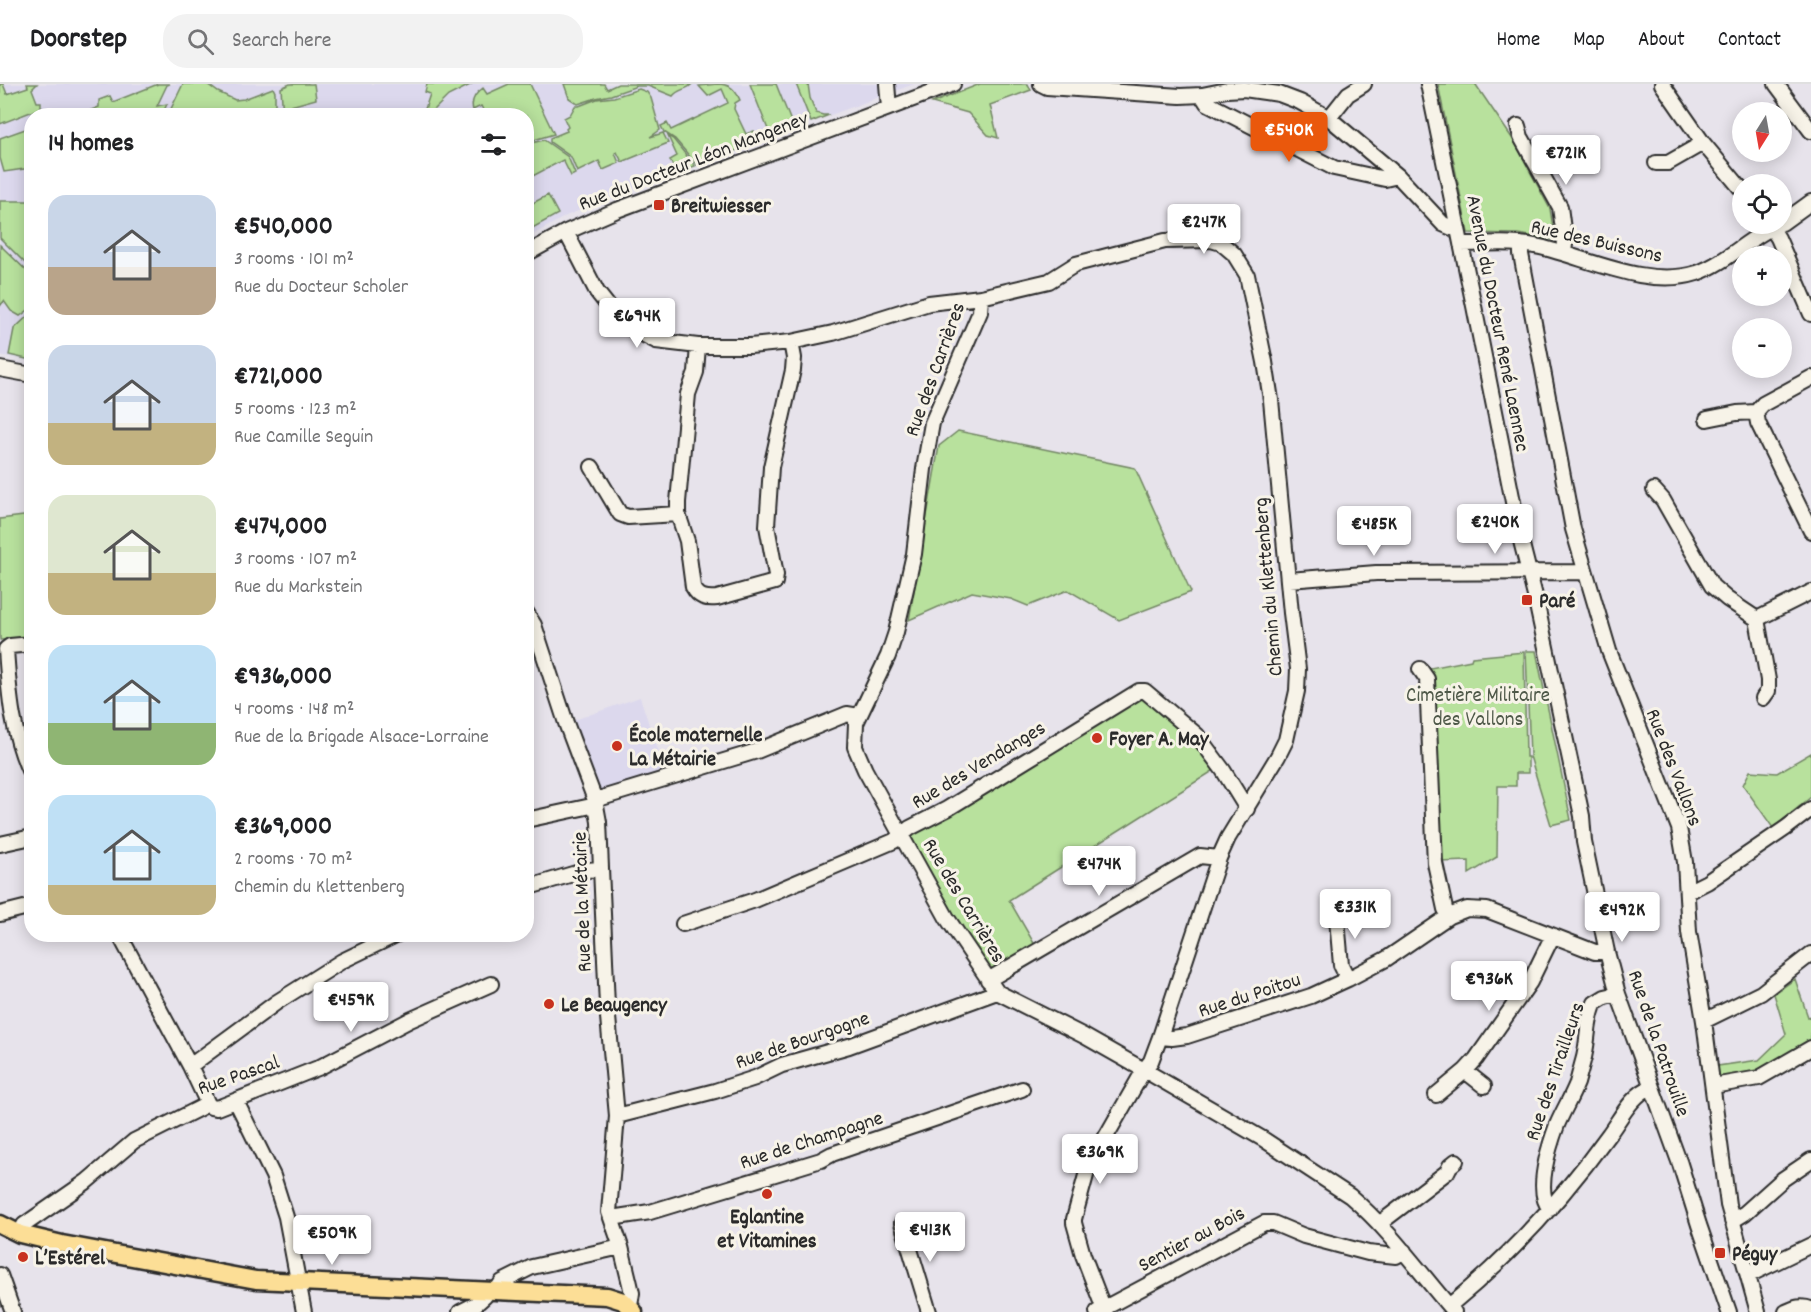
<!DOCTYPE html>
<meta charset="utf-8">
<style>
:root{--surface:#fff;--page:#f2f2f2;--text:#202124;--muted:#757577;--line:#e0e0e0;--accent:#ea580c}
body{margin:0;font-family:Dekko,sans-serif;background:var(--page);color:var(--text);height:100vh;display:flex;flex-direction:column;font-size:22px;white-space:nowrap}
*{box-sizing:border-box;margin:0}
p{font-size:20px;color:var(--muted)}
.icon{flex:none;width:33px;height:33px;fill:none;stroke:currentColor;stroke-width:2;stroke-linecap:round;stroke-linejoin:round}
.map{position:relative;flex:1;overflow:hidden}
.panel{position:absolute;left:24px;top:24px;width:510px;height:834px;display:flex;flex-direction:column;background:var(--surface);border-radius:24px;box-shadow:0 3px 15px #0003}
.panel>*{flex:none}
.needle{width:39px;rotate:191deg}
.buttons{position:absolute;left:1732px;top:18px;display:grid;gap:12px}
.buttons a{display:grid;place-items:center;width:60px;height:60px;border-radius:50%;background:var(--surface);box-shadow:0 3px 15px #0003;font-size:30px}
.price{position:absolute;translate:-50% -51px;padding:0 14px;border-radius:6px;background:#fff;color:#222;font-size:20px;line-height:39px;filter:drop-shadow(0 2px 3px #0008)}
.price::after{content:'';position:absolute;left:50%;top:36px;width:18px;height:14px;margin-left:-9px;background:inherit;clip-path:polygon(0 0,100% 0,50% 100%)}
.price.active{background:var(--accent);color:#fff}
ul{padding:0;list-style:none}
li{display:flex;align-items:center;gap:18px;height:150px;padding:0 24px}
li span{display:grid;place-items:center;flex:none;width:168px;height:120px;border-radius:18px;color:#555}
li>.icon{margin-inline-start:auto}
span .icon{width:72px;height:72px;fill:#fffc;stroke-width:1}
li b{font-size:26px}
h2{display:flex;justify-content:space-between;align-items:center;height:72px;padding:0 24px;font-size:26px}
header{display:flex;align-items:center;gap:36px;box-sizing:border-box;height:84px;padding:0 30px;background:var(--surface);border-bottom:2px solid var(--line)}
header strong{font-size:28px}
nav{display:flex;gap:33px;margin-inline-start:auto;font-size:21px}
.search{width:420px;height:54px;background:var(--page);display:flex;align-items:center;gap:15px;box-sizing:border-box;padding:0 21px;border-radius:24px;color:var(--muted);font-size:22px}
.map>svg:first-child{display:block}
.built{fill:#dcd8ed}
.green{fill:#b8e19d;stroke:#728664;stroke-width:1.5}
.lines{fill:none;stroke-linecap:round;stroke-linejoin:round}
.minor-casing{stroke:#2b2b2b;stroke-width:18}
.major-casing{stroke:#2b2b2b;stroke-width:21}
.minor{stroke:#f7f3e8;stroke-width:14}
.major{stroke:#fcde96;stroke-width:16}
.poi-dot{fill:#c8321e;stroke:#f7f3e8;stroke-width:2}
.labels{text-anchor:middle;stroke-width:6;stroke-linejoin:round;paint-order:stroke}
.street-label{font-size:21px;fill:#2b2b2b;stroke:#f7f3e8}
.poi-label{font-size:21px;font-weight:bold;fill:#2b2b2b;stroke:#f7f3e8;text-anchor:start}
.park-label{font-size:21px;fill:#4e5848;stroke:#f7f3e8}
</style>
<header>
<strong>Doorstep</strong>
<div class="search"><svg class="icon" aria-label="search" viewBox="0 0 24 24"><circle cx="10" cy="10" r="6"/><path d="M15 15l6 6"/></svg>Search here</div>
<nav><a>Home</a><a>Map</a><a>About</a><a>Contact</a></nav>
</header>
<div class="map">
<svg width="1811" height="1228" viewBox="0 0 1811 1228">
<rect width="100%" height="100%" fill="#e7e3eb"/>
<filter id="ink" filterUnits="userSpaceOnUse"><feTurbulence type="fractalNoise" baseFrequency=".0167" numOctaves="2"/><feDisplacementMap in="SourceGraphic" scale="12" xChannelSelector="R" yChannelSelector="G"/><feConvolveMatrix kernelMatrix="1 2 1 2 8 2 1 2 1" color-interpolation-filters="sRGB"/></filter>
<g filter="url(#ink)">
<path class="built" d="M0,0H914L606,115L566,132L527,154L526,32H32L31,277L0,271Z
M640,613L664,686L595,708L569,638Z"/>
<path class="green" d="M0,0H3L7,10L28,3L27,0H37L32,5L37,18H41V24L0,40Z
M158,0H170L167,1L157,22L167,20L162,31H79L99,23V16L110,12L113,18Z
M183,0H207L218,8L235,16L244,15L273,4L275,8V31H168Z
M290,0H314L316,15L287,23L288,31H283L281,4Z
M427,0H472L448,12L429,31H423L430,10L425,8Z
M509,0H530L554,50L527,58L526,32L486,31L481,22L473,26C470,16 476,9 483,4L487,10Z
M564,0H604L607,5L618,0H692C687,6 678,5 673,12L648,2H637L611,11L596,14L578,20L569,14Z
M717,0C730,0 735,5 740,16L735,19L734,25L746,50L754,47L759,58L697,81L675,55L664,48L661,42L667,39L671,46L728,19L722,5L708,12L699,2Z
M750,0H776L794,45L771,53Z
M796,0H808L810,14L816,29L823,31H829L811,38Z
M980,0H1027L1031,6L990,21L998,54L988,51L968,29L932,19Z
M1438,0H1477L1476,1L1514,57L1550,125L1555,156L1518,150L1468,149Z
M639,5L647,8L651,14L660,46L650,53L663,49L668,59L622,78L617,68L615,69L619,79L603,86L599,77L577,88L571,73L550,58V54L567,47L566,45L568,43L564,34L570,31L575,22H579L597,15L614,13Z
M28,44L29,52L31,51V84L4,88L0,74V54Z
M668,52L673,55L695,82L676,89L670,76L677,72Z
M544,56L568,73L575,90L571,92L563,76L527,95V60Z
M548,111L558,130L527,147V122Z
M0,117H31V185L0,154Z
M0,161L31,191C28,203 32,212 31,224L20,232L11,227L4,217L0,222Z
M31,229V276L9,271L14,245Z
M958,347L1135,384L1191,508L1119,536L1068,506L1028,522L1011,515L972,508L909,536L939,362Z
M31,431V554L0,556V435Z
M1526,567H1536L1571,736L1551,741L1530,672Z
M1524,568L1526,673H1528V689H1516V702H1498L1497,773L1469,790V777L1439,778L1437,687L1430,584L1471,576L1472,573Z
M1139,611L1188,648L1216,685L1009,816L1035,861L992,888L984,886L914,766L908,750Z
M1811,669V713L1773,744L1743,701L1750,687L1777,689Z
M1795,895L1808,933L1811,932V958L1754,992L1719,995L1718,982L1759,976L1786,950L1774,910Z"/>
<g class="lines">
<g class="minor-casing">
<path id="minor" d="M887,0L889,24
M1041,0L1047,3L1180,12L1202,11L1227,6L1244,5L1279,10L1300,18L1329,34L1398,92L1443,140L1452,144H1458
M1428,0L1474,222L1520,453L1535,512L1582,732L1584,758L1607,868L1618,910L1680,1080L1699,1141L1729,1228
M1662,0L1703,59L1743,107
M1776,0L1811,47
M1202,11L1207,19L1334,84L1385,95L1398,92
M1329,34L1348,10L1364,0
M1518,42L1521,53L1560,123L1565,160L1564,169
M1656,79H1668L1703,59
M1782,139L1811,118
M1769,140L1778,154L1811,230
M566,148L597,208L616,232L636,247L656,257L698,262H750L791,258L833,249L929,219L981,213L1049,197L1076,180L1165,157L1211,156L1221,159L1234,170L1247,191L1265,278L1271,316L1291,529L1298,585L1297,607L1286,656L1278,672L1228,754L1219,774L1160,953L1151,977L1144,986L1088,1084L1074,1135V1139L1083,1171L1105,1228
M1461,160C1487,160 1514,157 1540,163C1588,174 1647,205 1697,189C1728,178 1750,152 1780,140
M1521,160V170L1573,445L1609,567L1679,744L1685,778L1689,848L1704,937L1728,1121L1758,1228
M526,170L566,148L617,126L953,0
M981,213L980,228L932,339L924,385L914,470L896,548L888,572L856,639L855,663L865,686L947,834L997,908L1084,952L1144,986L1263,1055L1350,1112C1390,1146 1420,1189 1454,1228
M698,262L696,288L688,310L678,418V430L687,457L693,503C699,514 706,515 717,514L775,498L776,491L767,442L771,383L793,286L794,274L791,258
M0,285L32,291
M1811,294L1763,320L1756,328L1758,339L1811,447
M1707,335L1737,329L1756,328
M592,383L620,430L628,433L678,430
M1654,406L1663,416L1712,502L1727,515L1757,535L1811,508
M1289,496L1376,489L1585,488
M526,528L534,541L566,639L595,716L599,738L607,922L617,1032L609,1128L621,1163L630,1200L632,1209L630,1222
M1757,535L1768,596V607L1763,614
M32,560L10,562L6,565C9,610 12,652 32,693
M1420,585L1427,595L1435,779L1445,825L1449,832
M595,716L757,667L847,630L859,632
M526,736L596,721
M0,760L32,753
M526,804L586,786L600,785
M1687,808L1707,798L1786,744L1811,725
M1336,824L1341,881L1348,895
M0,830L32,822
M683,840L755,816L894,757L910,744L947,725L1139,607H1145L1197,651L1223,686L1247,725
M119,850L190,982L208,1020
M988,896L1200,772L1219,774
M1704,937L1761,909L1811,870
M1160,953L1172,954L1187,952L1311,912L1348,895L1386,875L1449,832L1467,825L1487,826L1595,868H1607
M190,982L277,918L342,877L398,850
M1465,987L1484,1002
M1713,1002L1759,994L1811,964
M1436,1011L1465,987L1476,975L1530,898L1552,853
M236,1017L273,1092L286,1133L304,1228
M617,1032L715,1007L755,994L782,981L849,962L997,908
M1550,1125C1534,1108 1550,1060 1557,1041C1563,1027 1571,1014 1577,999C1579,992 1581,984 1583,977C1589,957 1586,937 1595,919L1605,913L1618,910
M611,1134L650,1128L821,1076L832,1070L1022,1005
M1732,1137L1745,1129L1783,1095L1811,1076
M902,1139L929,1228
M1379,1140L1447,1088L1450,1082L1456,1077
M20,1150L24,1141L86,1098L134,1057L208,1020L211,1023L217,1024L318,984L410,936L491,900
M0,1191L13,1228
M1749,1191L1811,1161
M496,1207L502,1198L532,1183L621,1163
M1449,1222C1510,1172 1563,1114 1609,1050C1621,1034 1632,1010 1652,1003
M460,1228L476,1220L485,1212V1206
M1097,1228L1264,1139H1273L1304,1152L1368,1169L1396,1172L1404,1167
M1786,1228C1795,1224 1801,1221 1811,1225"/>
</g>
<g class="major-casing">
<path id="major" d="M0,1140L20,1150L62,1160L256,1196L607,1212L623,1217L634,1228"/>
</g>
<use href="#minor" class="minor"/>
<use href="#major" class="major"/>
</g>
</g>
<g class="poi-dot">
<rect x="653" y="115" width="12" height="12" rx="3"/>
<rect x="1521" y="510" width="12" height="12" rx="3"/>
<circle cx="1097" cy="654" r="6"/>
<circle cx="617" cy="662" r="6"/>
<circle cx="549" cy="920" r="6"/>
<circle cx="767" cy="1110" r="6"/>
<rect x="1714" y="1163" width="12" height="12" rx="3"/>
<circle cx="23" cy="1173" r="6"/>
</g>
<g class="labels">
<g class="street-label">
<text transform="translate(693 76) rotate(-21)" y="7">Rue du Docteur Léon Mangeney</text>
<text transform="translate(1597 156) rotate(13)" y="7">Rue des Buissons</text>
<text transform="translate(1499 239) rotate(79)" y="7">Avenue du Docteur René Laennec</text>
<text transform="translate(934 285) rotate(-70)" y="7">Rue des Carrières</text>
<text transform="translate(1267 503) rotate(-95)" y="7">Chemin du Klettenberg</text>
<text transform="translate(978 680) rotate(-31)" y="7">Rue des Vendanges</text>
<text transform="translate(1675 683) rotate(69)" y="7">Rue des Vallons</text>
<text transform="translate(965 816) rotate(59)" y="7">Rue des Carrières</text>
<text transform="translate(581 818) rotate(-92)" y="7">Rue de la Métairie</text>
<text transform="translate(1249 910) rotate(-18)" y="7">Rue du Poitou</text>
<text transform="translate(802 955) rotate(-19)" y="7">Rue de Bourgogne</text>
<text transform="translate(1660 959) rotate(71)" y="7">Rue de la Patrouille</text>
<text transform="translate(1554 987) rotate(-71)" y="7">Rue des Tirailleurs</text>
<text transform="translate(238 990) rotate(-19)" y="7">Rue Pascal</text>
<text transform="translate(811 1055) rotate(-18)" y="7">Rue de Champagne</text>
<text transform="translate(1191 1154) rotate(-28)" y="7">Sentier au Bois</text>
</g>
<g class="poi-label">
<text x="671" y="128">Breitwiesser</text>
<text x="1539" y="523">Paré</text>
<text x="629" y="657">École maternelle<tspan x="629" dy="24">La Métairie</tspan></text>
<text x="1109" y="661">Foyer A. May</text>
<text x="561" y="927">Le Beaugency</text>
<text x="767" y="1139" text-anchor="middle">Eglantine<tspan x="767" dy="24">et Vitamines</tspan></text>
<text x="1732" y="1176">Péguy</text>
<text x="35" y="1180">L’Estérel</text>
</g>
<g class="park-label">
<text x="1478" y="617">Cimetière Militaire<tspan x="1478" dy="24">des Vallons</tspan></text>
</g>
</g>
</svg>
<div class="buttons">
<a><svg class="needle" viewBox="-14 -14 28 28"><path d="M0-13l5 13h-10z" fill="#e53935"/><path d="M0 13l5-13h-10z" fill="#757577"/></svg></a>
<a><svg class="icon" aria-label="locate" viewBox="0 0 24 24"><circle cx="12" cy="12" r="6"/><path d="M12 2v4M12 18v4M2 12h4M18 12h4"/></svg></a>
<a>+</a>
<a>−</a>
</div>
<b class="price active" style="left:1289px;top:79px">€540K</b>
<b class="price" style="left:1566px;top:102px">€721K</b>
<b class="price" style="left:1204px;top:171px">€247K</b>
<b class="price" style="left:637px;top:265px">€694K</b>
<b class="price" style="left:1495px;top:471px">€240K</b>
<b class="price" style="left:1374px;top:473px">€485K</b>
<b class="price" style="left:1099px;top:813px">€474K</b>
<b class="price" style="left:1355px;top:856px">€331K</b>
<b class="price" style="left:1622px;top:859px">€492K</b>
<b class="price" style="left:1489px;top:928px">€936K</b>
<b class="price" style="left:351px;top:949px">€459K</b>
<b class="price" style="left:1100px;top:1101px">€369K</b>
<b class="price" style="left:930px;top:1179px">€413K</b>
<b class="price" style="left:332px;top:1182px">€509K</b>
<section class="panel">
<h2>14 homes<svg class="icon" aria-label="filters" viewBox="0 0 24 24"><path d="M4 7h16M4 17h16"/><circle cx="9" cy="7" r="2"/><circle cx="15" cy="17" r="2"/></svg></h2>
<ul>
<li><span style="background:linear-gradient(#c9d6e8 60%,#b9a48a 0)"><svg class="icon" aria-label="home" viewBox="0 0 24 24"><path d="M3 11l9-7 9 7M6 9v11h12V9"/></svg></span><div><b>€540,000</b><p>3 rooms · 101 m²</p><p>Rue du Docteur Scholer</p></div></li>
<li><span style="background:linear-gradient(#c9d6e8 65%,#c2b280 0)"><svg class="icon" aria-label="home" viewBox="0 0 24 24"><path d="M3 11l9-7 9 7M6 9v11h12V9"/></svg></span><div><b>€721,000</b><p>5 rooms · 123 m²</p><p>Rue Camille Seguin</p></div></li>
<li><span style="background:linear-gradient(#dfe7d0 65%,#c2b280 0)"><svg class="icon" aria-label="home" viewBox="0 0 24 24"><path d="M3 11l9-7 9 7M6 9v11h12V9"/></svg></span><div><b>€474,000</b><p>3 rooms · 107 m²</p><p>Rue du Markstein</p></div></li>
<li><span style="background:linear-gradient(#bfe0f5 65%,#8fb573 0)"><svg class="icon" aria-label="home" viewBox="0 0 24 24"><path d="M3 11l9-7 9 7M6 9v11h12V9"/></svg></span><div><b>€936,000</b><p>4 rooms · 148 m²</p><p>Rue de la Brigade Alsace-Lorraine</p></div></li>
<li><span style="background:linear-gradient(#bfe0f5 75%,#c2b280 0)"><svg class="icon" aria-label="home" viewBox="0 0 24 24"><path d="M3 11l9-7 9 7M6 9v11h12V9"/></svg></span><div><b>€369,000</b><p>2 rooms · 70 m²</p><p>Chemin du Klettenberg</p></div></li>
</ul>
</section>
</div>
